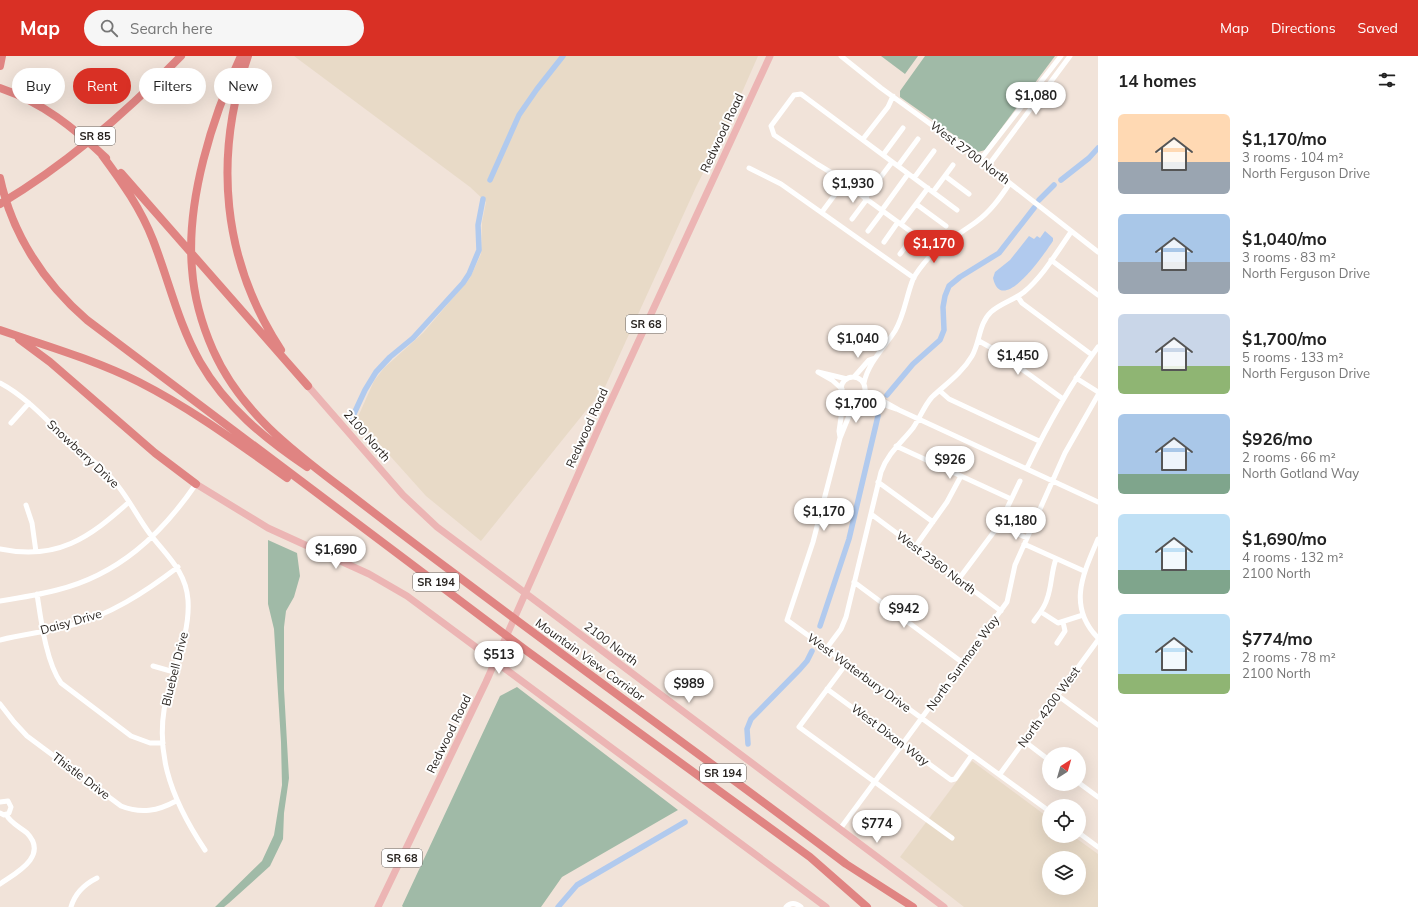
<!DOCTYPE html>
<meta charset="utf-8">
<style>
:root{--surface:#fff;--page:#f6f6f6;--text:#222;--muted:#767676;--accent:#d93025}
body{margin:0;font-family:Mulish,sans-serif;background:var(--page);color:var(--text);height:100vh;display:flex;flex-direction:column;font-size:15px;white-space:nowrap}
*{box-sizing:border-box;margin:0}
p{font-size:13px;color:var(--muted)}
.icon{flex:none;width:22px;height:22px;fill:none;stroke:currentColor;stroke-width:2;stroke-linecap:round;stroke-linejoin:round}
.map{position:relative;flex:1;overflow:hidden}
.panel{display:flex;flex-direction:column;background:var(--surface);width:320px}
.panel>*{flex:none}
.guide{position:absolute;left:12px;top:12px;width:380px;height:36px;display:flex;gap:8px}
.needle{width:26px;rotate:37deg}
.fabs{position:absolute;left:1042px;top:691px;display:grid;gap:8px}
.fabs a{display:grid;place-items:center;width:44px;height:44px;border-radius:50%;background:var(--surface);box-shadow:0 4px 16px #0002;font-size:20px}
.price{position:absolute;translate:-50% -34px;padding:0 9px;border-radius:14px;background:#fff;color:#222;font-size:13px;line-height:26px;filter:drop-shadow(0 1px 2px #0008)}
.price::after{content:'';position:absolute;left:50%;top:24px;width:12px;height:9px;margin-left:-6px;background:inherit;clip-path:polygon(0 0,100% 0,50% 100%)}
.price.current{background:var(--accent);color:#fff}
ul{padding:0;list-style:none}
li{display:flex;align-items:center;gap:12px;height:100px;padding:0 20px}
li span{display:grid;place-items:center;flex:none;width:112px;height:80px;border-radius:6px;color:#555}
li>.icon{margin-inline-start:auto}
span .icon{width:48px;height:48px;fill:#fffc;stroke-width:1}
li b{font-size:17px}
h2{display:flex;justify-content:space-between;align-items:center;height:48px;padding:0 20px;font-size:17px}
.chip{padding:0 14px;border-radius:18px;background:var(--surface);box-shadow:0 4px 16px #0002;font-size:14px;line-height:36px}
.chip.current{background:var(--accent);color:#fff}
header{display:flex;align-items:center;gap:24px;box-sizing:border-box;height:56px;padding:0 20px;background:var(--accent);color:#fff}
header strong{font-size:19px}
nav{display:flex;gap:22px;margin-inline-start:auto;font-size:14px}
.search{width:280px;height:36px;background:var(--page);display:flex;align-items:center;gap:10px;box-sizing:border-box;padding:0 14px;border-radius:22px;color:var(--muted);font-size:15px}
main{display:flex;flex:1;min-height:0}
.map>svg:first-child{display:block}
.industrial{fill:#e8dac7;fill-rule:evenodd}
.green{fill:#a0baa7}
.water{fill:#b1caee}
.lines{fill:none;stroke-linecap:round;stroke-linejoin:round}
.canal{stroke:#b1caee;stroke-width:5.5}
.minor{stroke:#fff;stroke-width:5}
.major{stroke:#ecb5b4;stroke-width:7}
.highway{stroke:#e08482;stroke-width:8}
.labels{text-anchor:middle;stroke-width:4;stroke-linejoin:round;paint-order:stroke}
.shield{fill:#fff;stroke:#66625f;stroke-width:1}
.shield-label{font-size:11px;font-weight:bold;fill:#241f1b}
.street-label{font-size:12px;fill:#241f1b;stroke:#fff}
</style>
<header>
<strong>Map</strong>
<div class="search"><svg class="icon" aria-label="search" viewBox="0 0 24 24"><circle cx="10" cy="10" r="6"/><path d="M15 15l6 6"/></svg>Search here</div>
<nav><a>Map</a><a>Directions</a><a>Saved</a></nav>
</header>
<main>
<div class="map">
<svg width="1098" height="851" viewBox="0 0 1098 851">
<rect width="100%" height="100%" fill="#f1e3d9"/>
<path class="industrial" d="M294,0H758L729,66L696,131L605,331L481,485L426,440L357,363L374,325L384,312L423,277L470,222L481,198L482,166L486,146L470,131Z
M972,705L1049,762V780H1073L1098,798V851H964L900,801ZM1049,802H1079V832H1049Z"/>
<path class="green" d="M881,0H918L905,18Z
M925,0H1055L985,94L978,96L900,41V35Z
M268,484L297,497L300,520L294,541L286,555L284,571V633L289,722L284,757L283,783L270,810L229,847L224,851H215L262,805L274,779L282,729L281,686L274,573L268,548Z
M517,631L678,754L562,821L541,851H403L402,850L500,640Z"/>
<path class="water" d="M1045,175L1053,182V185C1046,195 1002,262 993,222L995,216L1010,204L1029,180L1034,183L1037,180L1040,182Z"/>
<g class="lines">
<path class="canal" d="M490,124L519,59L537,33L563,0
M1061,124L1089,102L1098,92
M1039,144L1054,129
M887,339L913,308L940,284L944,274L943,251L945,240L949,230L960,221L999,197L1034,152
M352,362L365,334L376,316L390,301L413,282L463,227L469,218L479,194L478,169L483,143
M820,570L849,483L878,360
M748,688L747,673L751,663L800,613L807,605L812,595
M558,851L577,829L685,766"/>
<path class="minor" d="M841,0L881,32L988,110L1098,196
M863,83L888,51L893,40
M883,99L903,72
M980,104L1061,0
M898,110L918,83
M988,110L1070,0
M749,112L781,128L914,222
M945,120L969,138
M914,122L934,95
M933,136L953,109
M865,142L892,106
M916,148L946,170
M882,154L908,118
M822,156L845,125
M852,163L867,143
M901,168L928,132
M868,175L883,155
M884,186L898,166
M936,194L865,142L845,125L817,108L774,79L771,70L794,39L801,38L957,154
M900,198L915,178
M1051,204L1098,239
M1018,241L1022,247L1092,299
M979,285L997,295L1063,343
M818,316L847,323
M818,316L832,324L842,333
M854,321L869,304L875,302
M841 333a12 12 0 1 1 24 0a12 12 0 1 1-24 0Z
M1076,322L1098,336
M0,327C28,342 48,366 71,387C87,401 106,413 118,430C130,445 138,462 150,478C166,499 186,515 188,544C190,573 178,602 170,629C150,691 171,743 205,794
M864,327C868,307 884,292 895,275C904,260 906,242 912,226C914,219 921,211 925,206C941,187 957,180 976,166C990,156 1000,142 1010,127
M865,335L899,354L1098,446
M940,335L949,343L1039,385
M860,343H867L896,353
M855,345L840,382L813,486L787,564L1049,755
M11,367L29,347
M840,381L839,375L844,341
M896,390L1011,443
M1027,412C1047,370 1070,329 1098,291
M878,426L933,466
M26,449L32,467L36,496
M871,458L1001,555
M999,469L1027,482
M1098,483C1083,518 1067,550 1098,582
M1024,488L1084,515
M915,491L947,446L961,420
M0,493C57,505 89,482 129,446
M958,524L999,469L1020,425
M854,526L963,607
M37,538C41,564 46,606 61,627L131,680L150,687H163
M0,545C19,542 38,539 57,534C118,519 161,479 196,428
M1041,556L1058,567L1083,559
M1034,565C1039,558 1045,551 1047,543C1052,530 1051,516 1056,503
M0,584C23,578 46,576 69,570C110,559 144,537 178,511
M1057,587L1065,575L1063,566
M826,593L841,573L846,561L881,416C888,397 901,387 913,372C920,362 924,350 932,341C946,328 962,317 972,300C980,286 979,267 991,256C1001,247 1014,244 1024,236C1043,220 1057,196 1071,176
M846,608L799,671L952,782
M153,610L174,616
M827,633L951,724L955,723L972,699
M1057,639L1098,669
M0,648L14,666L27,680L121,750C141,758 158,755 176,745
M1024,685L1049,704
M1000,718L1098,584
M1079,727L1098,741
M0,746L8,745L11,751L9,757L4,759L0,757
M840,773L1007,546L1015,509L1065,397L1098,339
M1079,777L1098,791
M0,828C16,817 49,800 27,777C20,771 10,767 6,758
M71,851C75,837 85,828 97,822
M786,851C791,846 796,847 801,851"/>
<path class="major" d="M308,330L403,439L437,471L944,851
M196,428L268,472L369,518L407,540L826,851
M378,851L486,626L604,360L770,0"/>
<path class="highway" d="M241,0C212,61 186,145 192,213C194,241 202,269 213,294C241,357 294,396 347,436C382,463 416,489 451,515C582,614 715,709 846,808L913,851
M248,0C213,101 222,204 281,294
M0,10L2,0
M0,32C42,46 74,72 106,102
M102,99C122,126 141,153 153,184C169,225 178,267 200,306C226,351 264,382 307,411
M121,117L308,330
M0,122C12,178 44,227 87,264L527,595L810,801L867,851
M0,148C67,108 127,56 181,0
M0,274C47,290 95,304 139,326C192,353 239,388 287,422
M19,283L50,306L155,397L196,428"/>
</g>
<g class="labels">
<g class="shield">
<rect x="75" y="71" width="40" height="18" rx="3"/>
<rect x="626" y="259" width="40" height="18" rx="3"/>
<rect x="413" y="517" width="46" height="18" rx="3"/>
<rect x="700" y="708" width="46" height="18" rx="3"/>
<rect x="382" y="793" width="40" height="18" rx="3"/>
</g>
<g class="shield-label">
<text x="95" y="84">SR 85</text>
<text x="646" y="272">SR 68</text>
<text x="436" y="530">SR 194</text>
<text x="723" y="721">SR 194</text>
<text x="402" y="806">SR 68</text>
</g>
<g class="street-label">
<text transform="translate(722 77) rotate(-65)" y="4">Redwood Road</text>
<text transform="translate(970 97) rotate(37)" y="4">West 2700 North</text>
<text transform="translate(587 372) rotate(-66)" y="4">Redwood Road</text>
<text transform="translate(367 380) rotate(49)" y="4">2100 North</text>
<text transform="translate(83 398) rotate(43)" y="4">Snowberry Drive</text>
<text transform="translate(936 507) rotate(37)" y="4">West 2360 North</text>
<text transform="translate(71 566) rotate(-16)" y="4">Daisy Drive</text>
<text transform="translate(611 588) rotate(37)" y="4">2100 North</text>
<text transform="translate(590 604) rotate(36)" y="4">Mountain View Corridor</text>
<text transform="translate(963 607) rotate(-54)" y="4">North Sunmore Way</text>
<text transform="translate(175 613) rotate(-76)" y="4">Bluebell Drive</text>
<text transform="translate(859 617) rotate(36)" y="4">West Waterbury Drive</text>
<text transform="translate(1049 651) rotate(-54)" y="4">North 4200 West</text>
<text transform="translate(449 678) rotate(-64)" y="4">Redwood Road</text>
<text transform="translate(890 679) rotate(37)" y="4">West Dixon Way</text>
<text transform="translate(81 720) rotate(37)" y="4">Thistle Drive</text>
</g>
</g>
</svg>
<div class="fabs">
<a><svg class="needle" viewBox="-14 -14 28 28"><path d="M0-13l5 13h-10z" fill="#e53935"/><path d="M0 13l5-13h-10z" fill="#767676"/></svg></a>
<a><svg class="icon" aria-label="locate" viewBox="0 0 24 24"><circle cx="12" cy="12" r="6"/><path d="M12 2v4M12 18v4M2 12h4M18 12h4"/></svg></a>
<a><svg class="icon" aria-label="layers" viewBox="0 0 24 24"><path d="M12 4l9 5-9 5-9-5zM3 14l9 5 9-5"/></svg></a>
</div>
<b class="price" style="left:1036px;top:60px">$1,080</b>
<b class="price" style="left:853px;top:148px">$1,930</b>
<b class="price current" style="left:934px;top:208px">$1,170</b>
<b class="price" style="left:858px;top:303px">$1,040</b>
<b class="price" style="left:1018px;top:320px">$1,450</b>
<b class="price" style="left:856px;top:368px">$1,700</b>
<b class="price" style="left:950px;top:424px">$926</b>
<b class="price" style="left:824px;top:476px">$1,170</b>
<b class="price" style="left:1016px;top:485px">$1,180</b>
<b class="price" style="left:336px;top:514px">$1,690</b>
<b class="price" style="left:904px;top:573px">$942</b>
<b class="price" style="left:499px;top:619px">$513</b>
<b class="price" style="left:689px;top:648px">$989</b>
<b class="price" style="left:877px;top:788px">$774</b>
<div class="guide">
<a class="chip">Buy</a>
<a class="chip current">Rent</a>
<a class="chip">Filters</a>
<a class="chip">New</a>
</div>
</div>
<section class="panel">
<h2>14 homes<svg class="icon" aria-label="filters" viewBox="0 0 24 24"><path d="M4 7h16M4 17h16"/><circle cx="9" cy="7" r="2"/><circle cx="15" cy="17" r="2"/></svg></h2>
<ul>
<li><span style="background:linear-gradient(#ffd9b3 60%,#9aa5b1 0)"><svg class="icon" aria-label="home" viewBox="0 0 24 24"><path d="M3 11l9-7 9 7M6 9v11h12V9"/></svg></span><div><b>$1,170/mo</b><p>3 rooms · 104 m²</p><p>North Ferguson Drive</p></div></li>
<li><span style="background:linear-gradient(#a9c7e8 60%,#9aa5b1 0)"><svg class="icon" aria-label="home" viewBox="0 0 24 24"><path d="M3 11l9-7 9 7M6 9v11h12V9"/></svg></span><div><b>$1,040/mo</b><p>3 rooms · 83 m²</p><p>North Ferguson Drive</p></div></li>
<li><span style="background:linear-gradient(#c9d6e8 65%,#8fb573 0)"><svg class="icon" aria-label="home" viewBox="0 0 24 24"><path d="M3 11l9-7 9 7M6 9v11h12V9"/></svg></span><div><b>$1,700/mo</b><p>5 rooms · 133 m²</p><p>North Ferguson Drive</p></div></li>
<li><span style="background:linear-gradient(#a9c7e8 75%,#7fa58c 0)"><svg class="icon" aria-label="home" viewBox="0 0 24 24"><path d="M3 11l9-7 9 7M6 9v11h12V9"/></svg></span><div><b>$926/mo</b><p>2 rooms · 66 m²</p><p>North Gotland Way</p></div></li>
<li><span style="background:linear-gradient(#bfe0f5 70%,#7fa58c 0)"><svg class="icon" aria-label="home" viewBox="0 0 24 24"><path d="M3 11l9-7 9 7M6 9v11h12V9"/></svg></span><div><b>$1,690/mo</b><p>4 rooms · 132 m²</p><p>2100 North</p></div></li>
<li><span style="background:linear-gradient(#bfe0f5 75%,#8fb573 0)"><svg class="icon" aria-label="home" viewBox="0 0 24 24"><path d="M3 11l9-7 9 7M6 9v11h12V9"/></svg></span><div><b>$774/mo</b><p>2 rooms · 78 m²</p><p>2100 North</p></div></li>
</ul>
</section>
</main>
